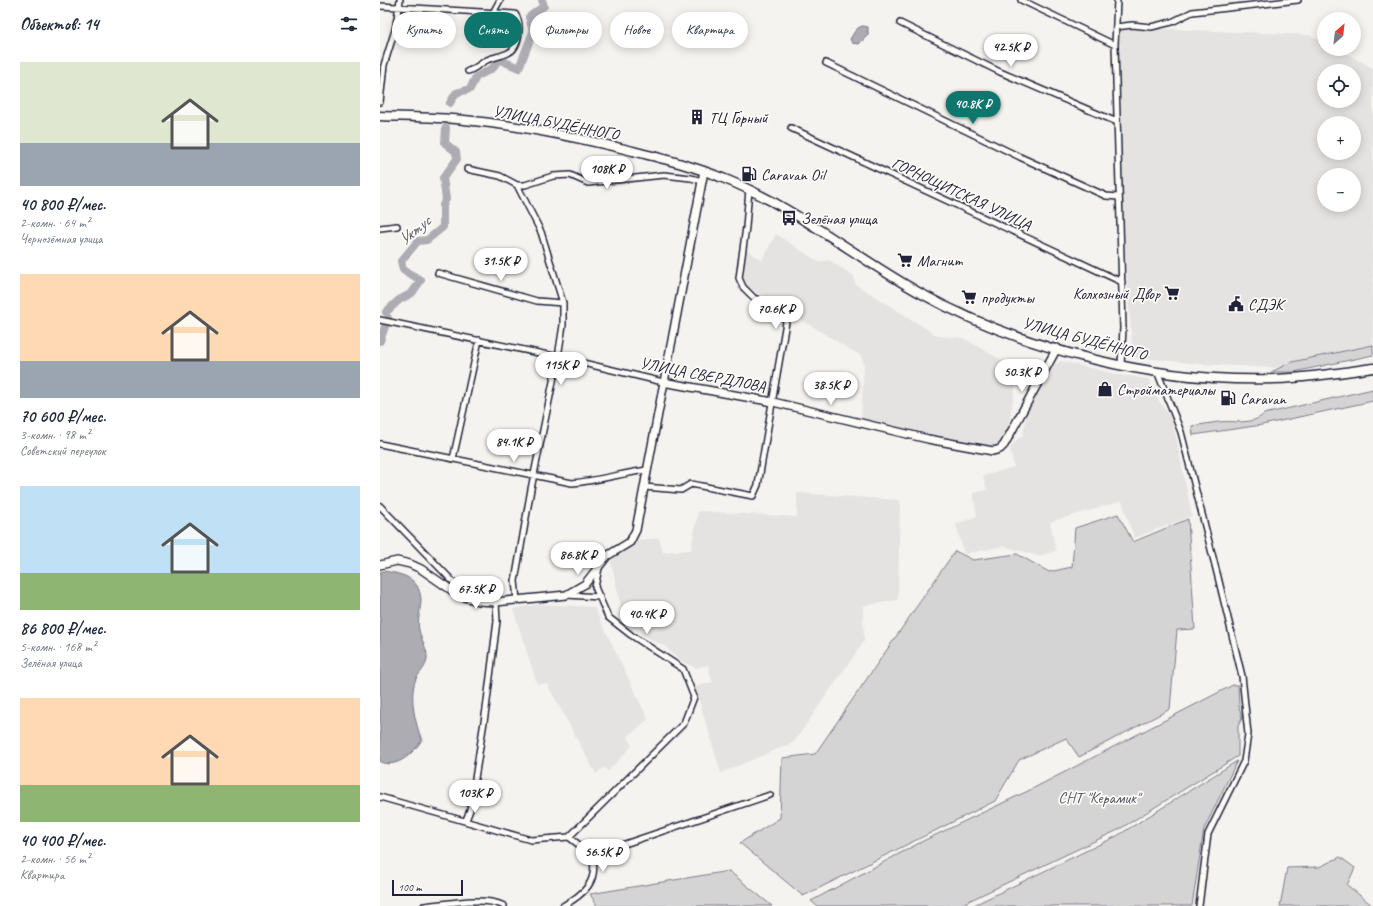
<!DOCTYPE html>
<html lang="ru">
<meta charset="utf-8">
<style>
:root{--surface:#fff;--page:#f6f6f7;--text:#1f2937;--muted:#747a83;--accent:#0f766e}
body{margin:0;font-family:Caveat,sans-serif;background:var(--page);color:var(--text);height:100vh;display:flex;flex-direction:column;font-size:15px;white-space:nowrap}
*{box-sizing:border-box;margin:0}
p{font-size:13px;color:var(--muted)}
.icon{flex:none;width:22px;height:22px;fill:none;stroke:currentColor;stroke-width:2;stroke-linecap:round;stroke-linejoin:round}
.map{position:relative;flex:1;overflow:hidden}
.details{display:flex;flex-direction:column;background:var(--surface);width:380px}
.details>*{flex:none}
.hud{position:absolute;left:12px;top:12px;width:380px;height:36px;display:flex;gap:8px}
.needle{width:26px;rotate:28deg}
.controls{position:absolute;left:937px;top:12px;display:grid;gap:8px}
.controls a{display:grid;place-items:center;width:44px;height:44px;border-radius:50%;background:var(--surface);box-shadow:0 2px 10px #0003;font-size:20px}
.scale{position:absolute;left:12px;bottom:10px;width:71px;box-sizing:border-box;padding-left:4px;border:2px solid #22223b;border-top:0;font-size:11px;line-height:14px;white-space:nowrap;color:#22223b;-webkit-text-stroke:3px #fdfcf7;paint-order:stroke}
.price{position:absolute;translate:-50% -34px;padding:0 9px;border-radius:14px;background:#fff;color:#222;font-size:13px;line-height:26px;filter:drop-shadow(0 1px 2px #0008)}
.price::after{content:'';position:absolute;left:50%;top:24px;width:12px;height:9px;margin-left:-6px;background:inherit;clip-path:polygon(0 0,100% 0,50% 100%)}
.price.active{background:var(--accent);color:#fff}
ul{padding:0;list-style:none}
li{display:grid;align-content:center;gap:8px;height:212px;padding:0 20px}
li span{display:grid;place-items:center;height:124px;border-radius:0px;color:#555}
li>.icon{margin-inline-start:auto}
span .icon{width:72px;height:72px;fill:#fffc;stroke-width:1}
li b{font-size:17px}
h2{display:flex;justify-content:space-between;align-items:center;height:48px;padding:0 20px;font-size:17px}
.pill{padding:0 14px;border-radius:18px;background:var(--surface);box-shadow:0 2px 10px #0003;font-size:14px;line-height:36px}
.pill.active{background:var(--accent);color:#fff}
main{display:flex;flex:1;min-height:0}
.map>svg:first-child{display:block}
.built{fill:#e4e3e2;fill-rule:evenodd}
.green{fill:#d5d4d5;stroke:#7c7b88}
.water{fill:#acacb2;stroke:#757582}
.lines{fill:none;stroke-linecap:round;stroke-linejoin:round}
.river{stroke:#acacb2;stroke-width:8}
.street-casing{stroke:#22223b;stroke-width:8}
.secondary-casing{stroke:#22223b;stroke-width:10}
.primary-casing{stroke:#22223b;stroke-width:11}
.street{stroke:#fdfcf7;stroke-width:5}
.secondary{stroke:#fdfcf7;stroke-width:7}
.primary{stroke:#fdfcf7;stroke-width:8}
.labels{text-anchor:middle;stroke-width:3.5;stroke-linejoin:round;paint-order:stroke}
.poi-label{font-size:16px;fill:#22223b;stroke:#fdfcf7;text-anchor:start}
.street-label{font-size:16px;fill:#22223b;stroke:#fdfcf7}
.park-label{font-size:16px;fill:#585769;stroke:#fdfcf7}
.water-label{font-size:17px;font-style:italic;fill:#59596b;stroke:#fdfcf7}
</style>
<main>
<section class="details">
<h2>Объектов: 14<svg class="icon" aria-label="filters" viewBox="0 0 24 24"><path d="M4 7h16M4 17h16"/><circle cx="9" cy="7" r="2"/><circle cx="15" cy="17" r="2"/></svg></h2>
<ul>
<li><span style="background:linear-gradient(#dfe7d0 65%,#9aa5b1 0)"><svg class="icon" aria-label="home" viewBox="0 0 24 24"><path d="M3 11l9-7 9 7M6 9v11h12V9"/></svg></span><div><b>40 800 ₽/мес.</b><p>2-комн. · 64 m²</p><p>Чернозёмная улица</p></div></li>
<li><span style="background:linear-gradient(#ffd9b3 70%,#9aa5b1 0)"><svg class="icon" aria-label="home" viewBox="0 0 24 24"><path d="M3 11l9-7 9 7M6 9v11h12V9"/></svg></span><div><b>70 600 ₽/мес.</b><p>3-комн. · 98 m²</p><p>Советский переулок</p></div></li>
<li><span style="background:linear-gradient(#bfe0f5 70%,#8fb573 0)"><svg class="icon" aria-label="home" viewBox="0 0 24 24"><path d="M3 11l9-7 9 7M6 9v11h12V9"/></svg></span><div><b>86 800 ₽/мес.</b><p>5-комн. · 168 m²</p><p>Зелёная улица</p></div></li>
<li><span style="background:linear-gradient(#ffd9b3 70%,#8fb573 0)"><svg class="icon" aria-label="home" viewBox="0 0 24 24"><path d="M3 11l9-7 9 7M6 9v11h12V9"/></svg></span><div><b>40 400 ₽/мес.</b><p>2-комн. · 56 m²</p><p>Квартира</p></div></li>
</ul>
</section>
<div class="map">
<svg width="993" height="906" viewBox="0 0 993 906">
<rect width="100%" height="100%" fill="#f4f3ef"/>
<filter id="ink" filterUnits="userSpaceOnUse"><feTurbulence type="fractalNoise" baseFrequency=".025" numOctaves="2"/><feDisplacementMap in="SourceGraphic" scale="8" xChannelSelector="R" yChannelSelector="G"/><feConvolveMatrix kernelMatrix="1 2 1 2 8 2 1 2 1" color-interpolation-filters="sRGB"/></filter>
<g filter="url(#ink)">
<path class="built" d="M739,27L930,35L944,42V49H957L993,68V345L912,362L896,368L820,364L753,357L743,228ZM944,71H974V101H944ZM944,123H974V153H944ZM944,175H974V205H944Z
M396,234L439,262L449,260L474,276L475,284L558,336L583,338L639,370L626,437L620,440V448L481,420L484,365L481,356L366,286L363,282L367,250L382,260Z
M681,361L740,375L769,379L779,401L792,418L812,516L754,538L742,501L670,522L676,551L658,556L624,546L584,554L576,524L597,516L593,493L607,490L603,476L634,467L630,449L635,441L643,435L647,410L672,366Z
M417,493L520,500L518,600L483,606L484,641L414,742L341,773L315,687L332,682L328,665L316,668L299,660L286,647L245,626L231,561L257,540L279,538L283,552L311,550L318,511L417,517Z
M160,604L214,607L268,719L248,737L252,746L228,771L224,767L216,774L167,684H157L133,609Z"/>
<path class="green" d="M993,345V355L914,372H891L912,362Z
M993,389V401L882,425L813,435L812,426C821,425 829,423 838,422C853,420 872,426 884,414Z
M738,514L753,542L808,519L815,629L797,630L790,709L699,757L686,738L639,760L615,801L423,896L360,843L400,818L402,758L435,754L575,551L593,560L637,554L669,572L692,567L695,528Z
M853,685H858L859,707L862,718L858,726V756L738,830L578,906H437L431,901L543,841L650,790Z
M857,761L824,829L812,906H592L737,836Z
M960,857L975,868L967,885L993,906H900L907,868L939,867Z
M349,871L392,906H217L210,894Z"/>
<path class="water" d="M483,26L488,27V35L479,44L472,43L470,39C474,33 476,27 483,26Z
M4,571C22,574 39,577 41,599C41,609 37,620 39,630C41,639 48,650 47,659C46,667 41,671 37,677C28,692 35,724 42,740C33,753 18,769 0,762V572Z"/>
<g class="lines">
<path class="river" d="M70,103L76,93L90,89L96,77L113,68L118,59L139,68L153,32L149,17L164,6L162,0
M6,312L19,300L32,293L41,280L23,270L21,261L38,241L47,240L63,227V205L66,199L63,178L77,159L76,152L65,143L66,128
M0,341L8,318"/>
<g class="street-casing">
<path id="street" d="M641,0L735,45
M737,0L735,45L743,328L741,365
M0,6L135,14C142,23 140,48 128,53C122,56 114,57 107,60C101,63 95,69 88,71
M113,13L120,0
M520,23L620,72L737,122
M736,27L752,25L771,27L792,22L812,12L918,0
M446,63L640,157L726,196L738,197
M0,102L4,65L15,30L20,0
M411,128L742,282
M87,169L120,176L137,185
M137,185H145L173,176L190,175L208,183L284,175L311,178L322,181
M0,228L17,226
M58,273L157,301L183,303
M0,320L178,357L283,382
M777,371L801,432L838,577L862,676L868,734L864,761L828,834L819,906
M0,444L192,483C218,481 242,473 267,470
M73,459L99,340
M264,487L301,490L311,484L373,496L378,485L406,322L401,310L374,298L363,287L359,278L366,227L369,189
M0,506L82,591L80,596
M186,595L220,597
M137,600L135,581L151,489L178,357L183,325V303L161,232L137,185
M0,797L151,840L189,837L304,723L314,697L303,669L251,635L228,617L215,587L219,568
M86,820L90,810L106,709L117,621L116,602
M212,855L390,795
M44,906C66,904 105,896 124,906
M183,906C204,894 219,882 212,855L189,837"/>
</g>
<g class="secondary-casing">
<path id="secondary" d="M283,382L393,402L548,439L613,451L620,449L624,445L677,348
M0,565L17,561L30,564L41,569L80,596L98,601L116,602L186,595L205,584L227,556L250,542L256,530L324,171"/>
</g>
<g class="primary-casing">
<path id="primary" d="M0,116C28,117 56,117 84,120C140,125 195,137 249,150C281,158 314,166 345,179C415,207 474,256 540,293C643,350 776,383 894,379C927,378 960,373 993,368"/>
</g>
<use href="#street" class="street"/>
<use href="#secondary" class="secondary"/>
<use href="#primary" class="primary"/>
</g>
</g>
<defs>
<g id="building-bare" transform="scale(1.2)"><path d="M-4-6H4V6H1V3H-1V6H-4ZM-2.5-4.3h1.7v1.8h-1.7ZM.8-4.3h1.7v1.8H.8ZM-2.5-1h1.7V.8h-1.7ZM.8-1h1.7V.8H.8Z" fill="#22223b" stroke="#fdfcf7" stroke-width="2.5" paint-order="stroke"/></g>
<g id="fuel-bare" transform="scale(1.2)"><path d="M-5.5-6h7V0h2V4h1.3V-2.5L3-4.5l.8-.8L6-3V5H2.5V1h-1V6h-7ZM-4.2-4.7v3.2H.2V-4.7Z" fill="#22223b" stroke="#fdfcf7" stroke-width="2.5" paint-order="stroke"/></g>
<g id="bus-bare" transform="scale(1.2)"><path d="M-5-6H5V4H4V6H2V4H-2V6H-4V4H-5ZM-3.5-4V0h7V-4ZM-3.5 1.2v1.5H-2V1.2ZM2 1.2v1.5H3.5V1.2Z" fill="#22223b" stroke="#fdfcf7" stroke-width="2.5" paint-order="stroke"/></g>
<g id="supermarket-bare" transform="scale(1.2)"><path d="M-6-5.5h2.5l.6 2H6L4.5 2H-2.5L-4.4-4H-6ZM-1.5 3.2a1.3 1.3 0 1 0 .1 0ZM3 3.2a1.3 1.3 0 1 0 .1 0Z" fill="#22223b" stroke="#fdfcf7" stroke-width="2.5" paint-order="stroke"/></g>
<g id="civic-bare" transform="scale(1.2)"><path d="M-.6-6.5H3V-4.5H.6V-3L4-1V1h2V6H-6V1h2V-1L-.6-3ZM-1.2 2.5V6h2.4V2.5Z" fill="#22223b" stroke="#fdfcf7" stroke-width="2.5" paint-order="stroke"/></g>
<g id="shop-bare" transform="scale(1.2)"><path d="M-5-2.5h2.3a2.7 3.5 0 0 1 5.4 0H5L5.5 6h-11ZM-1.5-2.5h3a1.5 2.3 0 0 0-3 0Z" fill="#22223b" stroke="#fdfcf7" stroke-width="2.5" paint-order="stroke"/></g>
</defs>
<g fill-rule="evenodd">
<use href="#building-bare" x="317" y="117"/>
<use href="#fuel-bare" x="369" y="174"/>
<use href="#bus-bare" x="409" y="218"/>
<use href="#supermarket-bare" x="525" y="260"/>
<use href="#supermarket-bare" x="792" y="293"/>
<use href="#supermarket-bare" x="589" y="297"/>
<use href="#civic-bare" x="856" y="304"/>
<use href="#shop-bare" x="725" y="389"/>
<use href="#fuel-bare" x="848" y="398"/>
</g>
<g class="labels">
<g class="poi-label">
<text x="329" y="123">ТЦ Горный</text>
<text x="381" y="180">Caravan Oil</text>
<text x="421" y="224">Зелёная улица</text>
<text x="537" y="266">Магнит</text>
<text x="780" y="299" text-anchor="end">Колхозный Двор</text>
<text x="601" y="303">продукты</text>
<text x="868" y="310">СДЭК</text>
<text x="737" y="395">Стройматериалы</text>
<text x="860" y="404">Caravan</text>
</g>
<g class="street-label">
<text transform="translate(176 122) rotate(11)" y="6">УЛИЦА БУДЁННОГО</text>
<text transform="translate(582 193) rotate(25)" y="6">ГОРНОЩИТСКАЯ УЛИЦА</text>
<text transform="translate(705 338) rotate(15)" y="6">УЛИЦА БУДЁННОГО</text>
<text transform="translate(323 374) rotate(11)" y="6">УЛИЦА СВЕРДЛОВА</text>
</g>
<g class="park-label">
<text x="719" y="803">СНТ "Керамик"</text>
</g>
<g class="water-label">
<text transform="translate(34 230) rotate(-40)" y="6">Уктус</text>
</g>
</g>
</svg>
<div class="controls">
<a><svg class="needle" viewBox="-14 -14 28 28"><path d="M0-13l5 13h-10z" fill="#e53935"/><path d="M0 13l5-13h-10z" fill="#747a83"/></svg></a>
<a><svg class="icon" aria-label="locate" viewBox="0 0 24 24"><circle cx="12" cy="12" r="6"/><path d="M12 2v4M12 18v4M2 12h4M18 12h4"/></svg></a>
<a>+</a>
<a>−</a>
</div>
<div class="scale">100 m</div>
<b class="price" style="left:631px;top:68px">42.5K ₽</b>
<b class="price active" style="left:593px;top:125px">40.8K ₽</b>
<b class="price" style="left:227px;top:190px">108K ₽</b>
<b class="price" style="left:121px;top:282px">31.5K ₽</b>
<b class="price" style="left:396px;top:330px">70.6K ₽</b>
<b class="price" style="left:181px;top:386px">115K ₽</b>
<b class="price" style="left:642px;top:393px">50.3K ₽</b>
<b class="price" style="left:451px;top:406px">38.5K ₽</b>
<b class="price" style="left:134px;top:463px">84.1K ₽</b>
<b class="price" style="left:198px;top:576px">86.8K ₽</b>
<b class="price" style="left:96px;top:610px">67.5K ₽</b>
<b class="price" style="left:267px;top:635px">40.4K ₽</b>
<b class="price" style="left:95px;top:814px">103K ₽</b>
<b class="price" style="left:223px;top:873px">56.5K ₽</b>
<div class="hud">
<a class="pill">Купить</a>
<a class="pill active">Снять</a>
<a class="pill">Фильтры</a>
<a class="pill">Новое</a>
<a class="pill">Квартира</a>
</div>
</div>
</main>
